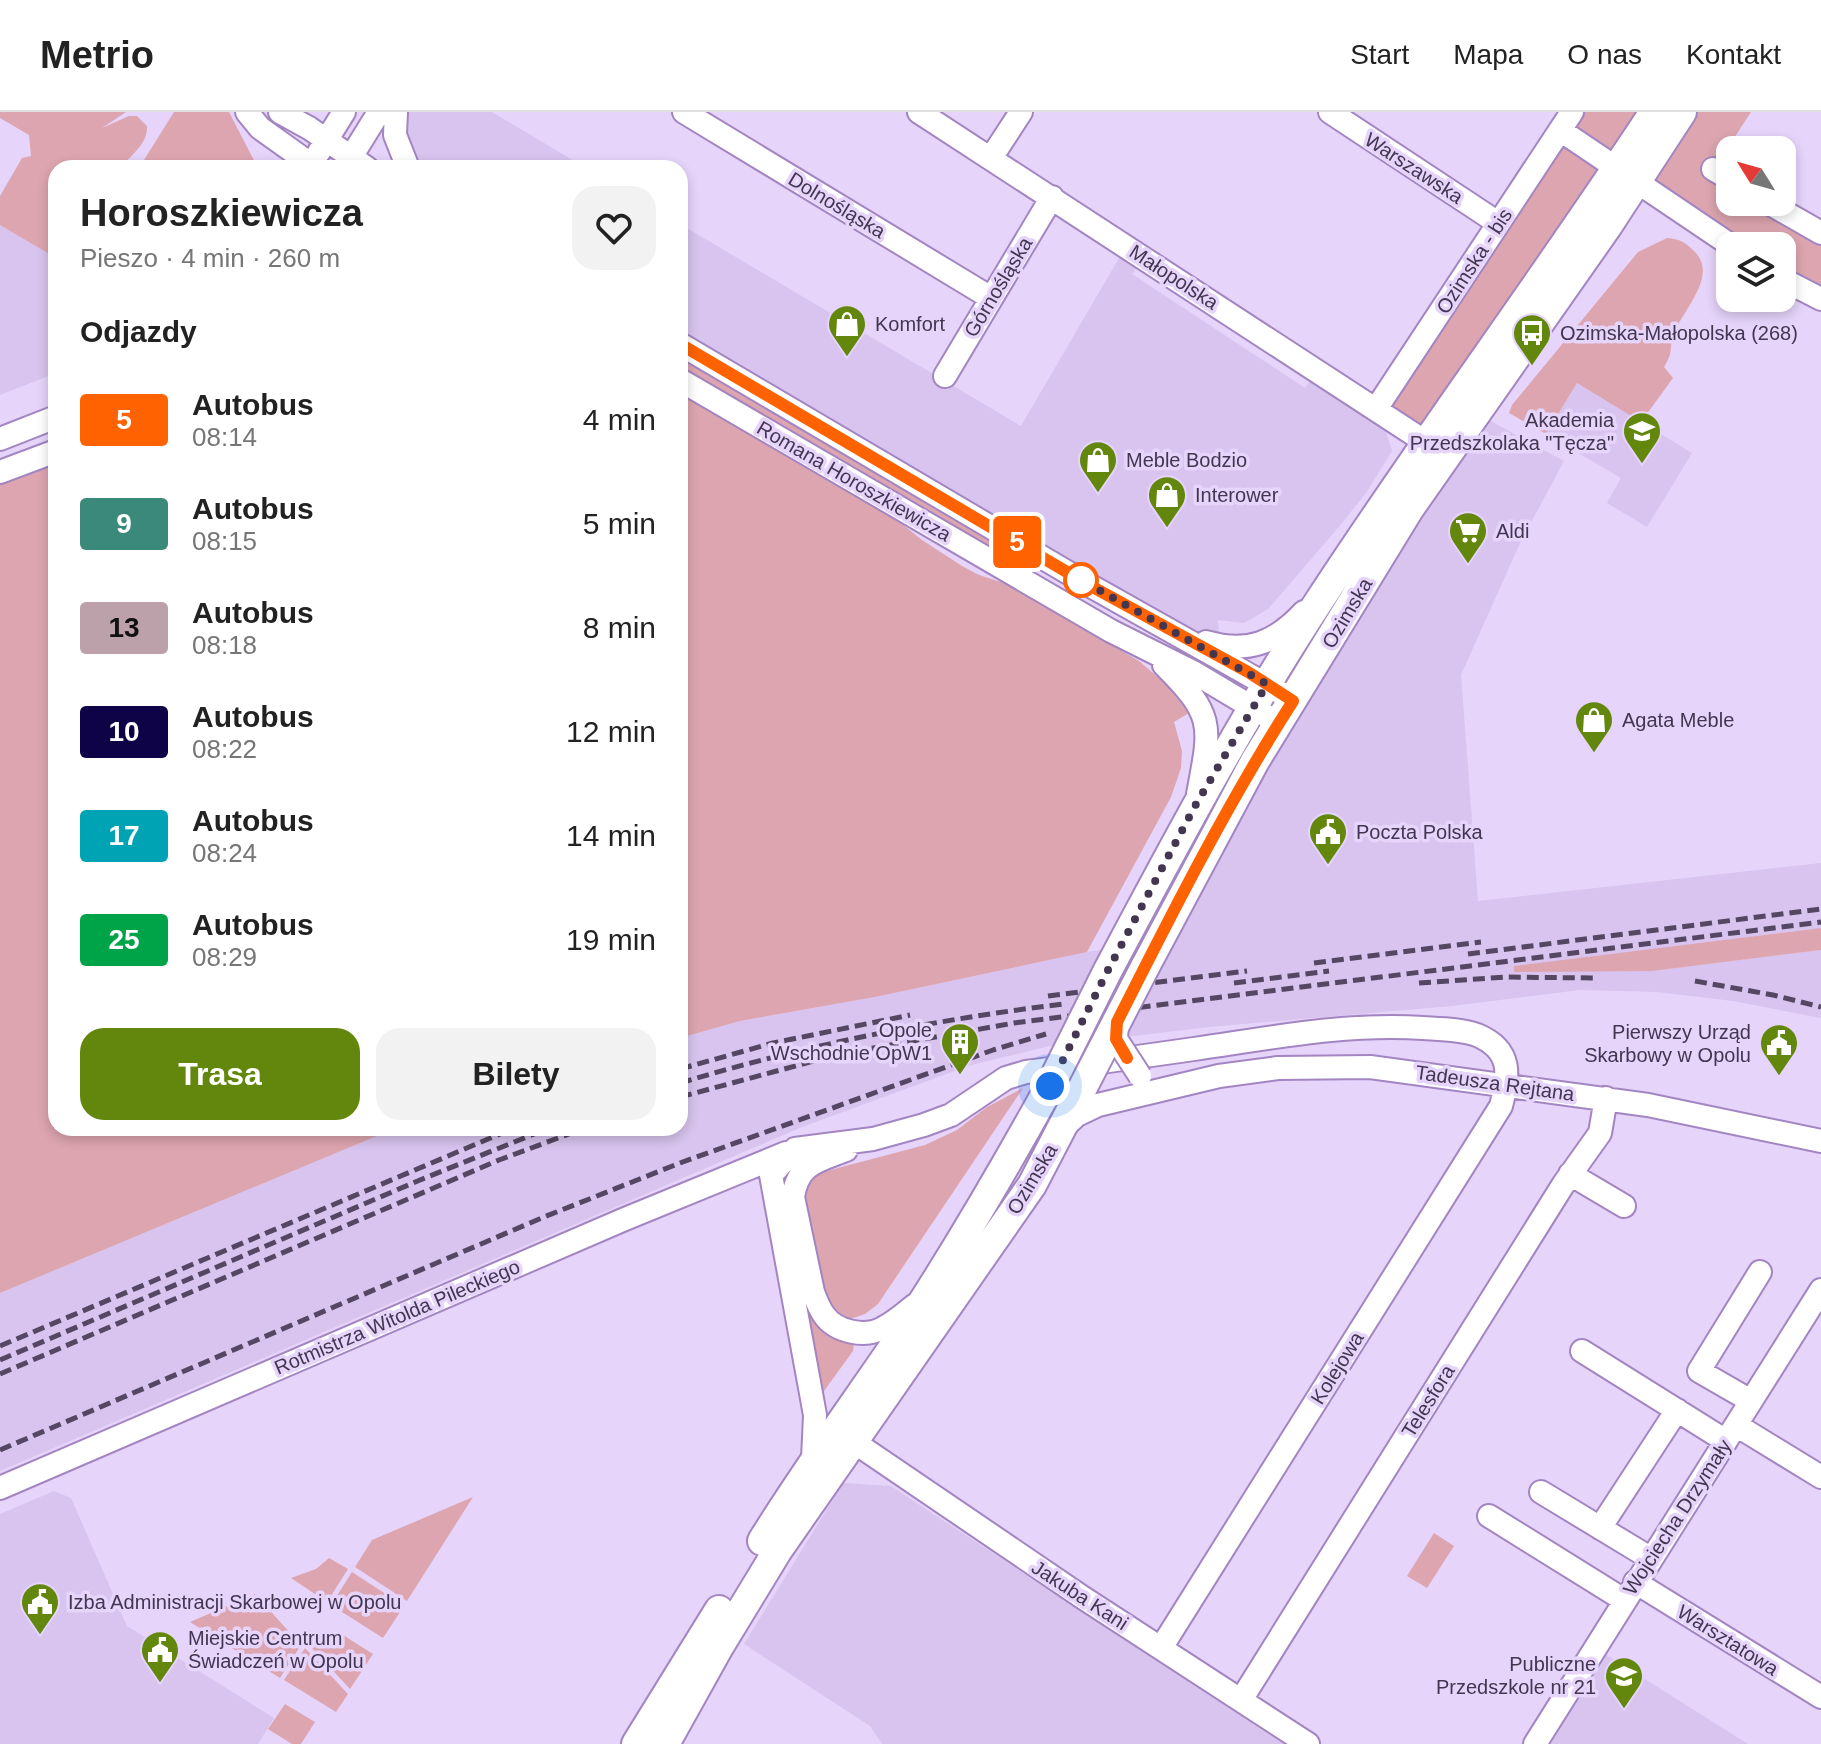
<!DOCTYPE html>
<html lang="pl">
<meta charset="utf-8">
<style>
:root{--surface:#fff;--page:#f2f2f2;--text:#222;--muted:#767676;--line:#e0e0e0;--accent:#62870c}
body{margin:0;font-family:Arial,sans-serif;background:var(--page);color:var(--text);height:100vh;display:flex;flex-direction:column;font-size:30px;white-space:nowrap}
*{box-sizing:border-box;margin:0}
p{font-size:26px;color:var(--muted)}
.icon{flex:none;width:44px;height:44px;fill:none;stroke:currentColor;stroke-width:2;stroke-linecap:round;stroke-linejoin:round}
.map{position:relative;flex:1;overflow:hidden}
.details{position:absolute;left:48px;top:48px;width:640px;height:976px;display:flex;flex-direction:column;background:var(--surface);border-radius:24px;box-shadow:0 4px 12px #0003}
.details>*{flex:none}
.badge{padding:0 16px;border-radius:6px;font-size:28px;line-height:52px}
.needle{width:52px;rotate:307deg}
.buttons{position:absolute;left:1716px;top:24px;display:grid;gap:16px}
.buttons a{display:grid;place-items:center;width:80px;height:80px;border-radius:16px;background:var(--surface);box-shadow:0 4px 12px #0003;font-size:40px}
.you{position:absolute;width:40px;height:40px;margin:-20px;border:6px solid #fff;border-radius:50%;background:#1a73e8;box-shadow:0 0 0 12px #1a73e833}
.map>.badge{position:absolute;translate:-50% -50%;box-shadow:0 0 0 4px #fff}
h2{padding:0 32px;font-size:30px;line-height:72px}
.round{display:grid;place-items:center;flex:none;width:84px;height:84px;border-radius:24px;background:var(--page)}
.head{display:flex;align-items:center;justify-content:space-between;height:136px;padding:0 32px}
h1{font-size:38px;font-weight:700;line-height:60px}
.action{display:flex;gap:16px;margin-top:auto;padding:16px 32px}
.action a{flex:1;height:92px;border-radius:24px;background:var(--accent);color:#fff;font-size:32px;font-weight:700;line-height:92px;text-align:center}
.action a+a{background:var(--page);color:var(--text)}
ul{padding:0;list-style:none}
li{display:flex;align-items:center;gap:24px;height:104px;padding:0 32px}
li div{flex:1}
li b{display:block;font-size:30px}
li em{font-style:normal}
li .badge{min-width:88px;font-weight:700;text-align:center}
header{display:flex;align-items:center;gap:48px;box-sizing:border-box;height:112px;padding:0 40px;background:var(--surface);border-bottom:2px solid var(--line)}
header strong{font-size:38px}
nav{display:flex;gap:44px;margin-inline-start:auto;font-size:28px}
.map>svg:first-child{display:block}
.built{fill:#d8c4ee}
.green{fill:#dda5af}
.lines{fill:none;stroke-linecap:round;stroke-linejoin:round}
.minor-casing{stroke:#a385c2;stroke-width:26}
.major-casing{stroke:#a385c2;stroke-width:32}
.minor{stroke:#fff;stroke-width:22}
.major{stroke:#fff;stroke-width:28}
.rail{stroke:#554763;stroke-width:5;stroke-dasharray:12 6;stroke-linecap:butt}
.minor-bridge-casing{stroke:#a385c2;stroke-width:26;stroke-linecap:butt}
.major-bridge-casing{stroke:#a385c2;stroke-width:32;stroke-linecap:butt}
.minor-bridge{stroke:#fff;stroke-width:22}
.major-bridge{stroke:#fff;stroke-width:28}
.line-casing{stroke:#fff;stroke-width:18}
.line{stroke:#ff6200;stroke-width:12}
.walk{stroke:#433650;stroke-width:8;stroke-dasharray:0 14.4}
.stop-dot{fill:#fff;stroke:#ff6200;stroke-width:4}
.labels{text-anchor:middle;stroke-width:7;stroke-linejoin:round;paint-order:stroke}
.street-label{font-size:20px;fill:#433650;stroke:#e6d4fb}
.poi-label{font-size:20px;fill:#433650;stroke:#e6d4fb;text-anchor:start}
</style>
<header>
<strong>Metrio</strong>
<nav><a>Start</a><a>Mapa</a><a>O nas</a><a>Kontakt</a></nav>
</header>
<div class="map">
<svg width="1821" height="1632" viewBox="0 0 1821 1632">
<rect width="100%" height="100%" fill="#e6d4fb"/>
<!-- built -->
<path class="built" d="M 396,0 L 492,0 L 586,56 L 408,56 Z
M 680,112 L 1021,314 L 1126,134 L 1143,145 L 1132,162 L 1305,276 L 1317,259 L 1385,316 L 1392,339 L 1366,381 L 1338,416 L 1268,497 L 1244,511 L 1218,508 L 1220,534 L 1167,517 L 680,233 Z
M 0,113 L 56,146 L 56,261 L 0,283 Z
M 1577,271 L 1692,341 L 1647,415 L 1607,391 L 1621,366 L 1546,322 Z
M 1476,301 L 1564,349 L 1520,431 L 1461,563 L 1478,789 L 1821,751 L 1821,816 L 1515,854 L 1514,859 L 1651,859 L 1821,838 L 1821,906 L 1733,889 L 1657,880 L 1580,878 L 1452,894 L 1209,915 L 1050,934 L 971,953 L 802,1015 L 0,1359 L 0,1181 L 396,1016 L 680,1016 L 680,926 L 740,909 L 875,885 L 1087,840 L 1158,829 Z
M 843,1371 L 891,1374 L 1076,1496 L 1082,1485 L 1308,1632 L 882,1632 L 870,1614 L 744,1532 Z
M 54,1379 L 71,1386 L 127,1514 L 274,1606 L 258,1632 L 0,1632 L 0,1402 Z
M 1594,1535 L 1748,1632 L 1535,1632 Z"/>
<!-- green -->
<path class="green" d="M 0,0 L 126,0 L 102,16 L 129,4 L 137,4 L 147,14 C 148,33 130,43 121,56 L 56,56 L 56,146 L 0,113 L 0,84 L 22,46 L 31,44 L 29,23 L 0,6 Z
M 174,0 L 229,0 L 258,56 L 145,56 L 144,48 Z
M 1572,0 L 1654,0 L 1427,331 L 1376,297 Z
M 1682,0 L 1751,0 L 1714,57 L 1730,67 L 1730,90 L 1767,90 L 1821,121 L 1821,187 L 1782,167 L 1782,134 L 1732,134 L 1636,70 Z
M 1667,126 C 1680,127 1685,130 1694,139 C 1719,162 1684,197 1674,221 C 1668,235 1675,238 1664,255 L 1673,266 L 1641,310 L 1577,271 L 1546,322 L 1509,301 L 1512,293 L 1638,140 Z
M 680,243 L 1018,444 L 1004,447 L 680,257 Z
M 680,279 L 892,404 L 922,428 L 962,454 L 979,463 L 1013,474 L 1139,549 L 1166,572 L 1189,601 L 1174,610 L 1182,639 L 1181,656 L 1171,685 L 1087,840 L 875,885 L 740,909 L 680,926 Z
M 56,339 L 56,1016 L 396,1016 L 0,1181 L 0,360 Z
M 1821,816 L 1821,838 L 1652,859 L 1514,860 L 1514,854 Z
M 1023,976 L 878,1192 L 865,1202 L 850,1207 C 845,1204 838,1200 834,1196 C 814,1174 809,1107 805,1078 L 819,1061 L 925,1033 L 957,1018 L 987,995 Z
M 802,1179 L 841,1228 L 854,1232 L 853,1239 L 824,1279 L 819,1277 Z
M 473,1385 L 407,1489 L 355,1455 L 372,1428 Z
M 1434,1421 L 1454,1434 L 1427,1476 L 1407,1464 Z
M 329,1446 L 348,1457 L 327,1490 L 291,1466 L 316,1457 Z
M 352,1460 L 404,1494 L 383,1526 L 331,1493 Z
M 255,1482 L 301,1533 L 280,1566 L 190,1510 Z
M 343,1523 L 373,1542 L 350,1577 L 309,1533 Z
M 305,1536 L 348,1582 L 336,1600 L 284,1568 Z
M 285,1592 L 315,1610 L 301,1632 L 292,1632 L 268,1617 Z"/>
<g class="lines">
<!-- minor casing -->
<g class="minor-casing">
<path id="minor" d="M 247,0 L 260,16 L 316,56
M 280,0 L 309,16 L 367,56
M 396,0 L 395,23 L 408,56
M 684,0 L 991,186
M 919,0 L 1427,331
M 1330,0 L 1498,111
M 1560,18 L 1732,134
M 319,40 L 344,0
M 991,46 L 1021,0
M 345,55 L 379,0
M 1713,57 L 1730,67
M 1767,90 L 1821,121
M 1782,167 L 1821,187
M 680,232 L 1089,473 L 1281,581
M 945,264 L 1052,85
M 680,268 L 1111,519 L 1193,560 L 1265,603
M 1376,297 L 1572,0
M 0,327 L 56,305
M 0,360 L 56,339
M 1206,530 C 1248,542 1275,531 1304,500
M 1164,553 C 1215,604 1211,613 1198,682
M 1064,1015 L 1077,1003 L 1098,993 L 1219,964 L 1278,956 L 1370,955 L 1648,993 L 1821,1029
M 846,1038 C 818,1049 798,1051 793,1085 L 813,1180 C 816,1188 819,1196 824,1203 C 836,1220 865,1226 883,1216 C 895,1210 905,1201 915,1193
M 1570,1062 L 1624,1094
M 1582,1239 L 1726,1329
M 1751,1289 L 1699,1259 L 1760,1160
M 1736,1313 L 1821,1365
M 854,1330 L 1082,1485 L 1308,1632
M 813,1347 L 815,1303 L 771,1063 L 795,1037 L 873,1027 L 924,1013 L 951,1003 L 1006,966 L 1026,960 C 1082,953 1138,945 1194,937 C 1271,926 1345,911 1423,916 C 1441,917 1461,917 1477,923 C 1513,938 1509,964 1501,994 L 1161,1536
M 0,1376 L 625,1107 L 786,1041
M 1541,1380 L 1650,1446
M 1489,1404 L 1624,1488
M 1600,1416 L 1677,1298
M 1635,1470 L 1821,1585
M 1241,1588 L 1563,1073 L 1600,1021 L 1606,986
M 1535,1632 L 1821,1178"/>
</g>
<!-- major casing -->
<g class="major-casing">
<path id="major" d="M 1145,855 L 1255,649 L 1410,396 L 1607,115 L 1682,0
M 1107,860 C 1175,732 1243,604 1323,483 C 1430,320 1547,163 1654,0
M 762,1429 C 804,1361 851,1297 896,1231 C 951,1148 1002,1061 1050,974
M 636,1632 L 719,1498
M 665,1632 L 719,1535 L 778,1438 L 1032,1073 L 1084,973"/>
</g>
<!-- minor -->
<use href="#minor" class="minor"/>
<!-- major -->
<use href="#major" class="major"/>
<!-- rail -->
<path class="rail" d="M 1468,842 L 1821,797
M 1314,851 L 1481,830
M 1695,869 L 1773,883 L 1821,895
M 1234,871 L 1329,859
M 1419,871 L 1506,865 L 1593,866
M 1048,884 L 1247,859
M 680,957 L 773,931 L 910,903
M 680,971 C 806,933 933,908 1063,892
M 680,985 L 840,942 L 1014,911 L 1821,810
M 0,1234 L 514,1016
M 0,1248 L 420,1068 L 549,1016
M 0,1262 L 499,1048 L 585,1016
M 0,1338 L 544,1105 L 680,1051 L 993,938 L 1046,922"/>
<!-- minor-bridge casing -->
<g class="minor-bridge-casing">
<path id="minor-bridge" d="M 1117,910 L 1116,927 L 1140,964"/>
</g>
<!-- major-bridge casing -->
<g class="major-bridge-casing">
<path id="major-bridge" d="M 1084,973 L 1145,855
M 1050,974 L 1107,860"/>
</g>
<!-- minor-bridge -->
<use href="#minor-bridge" class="minor-bridge"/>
<!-- major-bridge -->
<use href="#major-bridge" class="major-bridge"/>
</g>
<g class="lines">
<!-- line casing -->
<g class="line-casing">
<path id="line" d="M 680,232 L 1089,473 L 1248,560 L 1293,589 C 1227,692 1172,801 1117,910 L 1116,927 L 1127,946"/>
</g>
<!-- line -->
<use href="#line" class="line"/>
<!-- walk -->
<path class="walk" d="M 1050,974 L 1107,860 L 1195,694 L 1267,572 L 1076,465 L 1081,468"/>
</g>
<!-- icons -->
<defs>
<g id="shop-pin" transform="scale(2)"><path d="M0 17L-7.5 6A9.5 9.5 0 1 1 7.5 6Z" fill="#62870c" stroke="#e6d4fb"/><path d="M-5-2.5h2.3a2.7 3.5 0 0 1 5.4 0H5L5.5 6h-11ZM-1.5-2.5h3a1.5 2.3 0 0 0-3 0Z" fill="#fff"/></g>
<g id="bus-pin" transform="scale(2)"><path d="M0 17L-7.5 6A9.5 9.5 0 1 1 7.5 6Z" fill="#62870c" stroke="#e6d4fb"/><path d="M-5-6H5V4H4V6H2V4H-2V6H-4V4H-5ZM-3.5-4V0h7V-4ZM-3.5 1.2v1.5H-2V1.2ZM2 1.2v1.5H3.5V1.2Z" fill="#fff"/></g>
<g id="school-pin" transform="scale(2)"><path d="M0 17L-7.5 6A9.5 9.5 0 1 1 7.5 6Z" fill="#62870c" stroke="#e6d4fb"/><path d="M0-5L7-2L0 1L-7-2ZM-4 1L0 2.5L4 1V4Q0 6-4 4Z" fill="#fff"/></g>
<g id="supermarket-pin" transform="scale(2)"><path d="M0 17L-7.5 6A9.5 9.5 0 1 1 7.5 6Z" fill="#62870c" stroke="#e6d4fb"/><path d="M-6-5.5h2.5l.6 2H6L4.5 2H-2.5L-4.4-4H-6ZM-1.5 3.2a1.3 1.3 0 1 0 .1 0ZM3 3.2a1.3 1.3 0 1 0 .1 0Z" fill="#fff"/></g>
<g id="civic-pin" transform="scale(2)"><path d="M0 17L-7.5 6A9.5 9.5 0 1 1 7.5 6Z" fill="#62870c" stroke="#e6d4fb"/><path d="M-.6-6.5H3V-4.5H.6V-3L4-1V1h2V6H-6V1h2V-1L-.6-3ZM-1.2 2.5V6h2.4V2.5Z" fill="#fff"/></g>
<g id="building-pin" transform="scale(2)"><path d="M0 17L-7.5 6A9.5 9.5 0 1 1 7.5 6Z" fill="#62870c" stroke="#e6d4fb"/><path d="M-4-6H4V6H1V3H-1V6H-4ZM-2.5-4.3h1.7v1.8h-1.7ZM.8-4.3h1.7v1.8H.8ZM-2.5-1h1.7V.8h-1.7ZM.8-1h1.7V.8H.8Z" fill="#fff"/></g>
</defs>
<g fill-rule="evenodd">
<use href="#shop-pin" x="847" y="212"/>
<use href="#bus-pin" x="1532" y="221"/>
<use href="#school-pin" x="1642" y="319"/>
<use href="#shop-pin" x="1098" y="348"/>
<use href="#shop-pin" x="1167" y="383"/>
<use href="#supermarket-pin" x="1468" y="419"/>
<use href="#shop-pin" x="1594" y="608"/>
<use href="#civic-pin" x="1328" y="720"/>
<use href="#building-pin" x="960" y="930"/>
<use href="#civic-pin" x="1779" y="931"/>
<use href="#civic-pin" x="40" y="1490"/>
<use href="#civic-pin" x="160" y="1538"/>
<use href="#school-pin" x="1624" y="1564"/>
</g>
<!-- markers -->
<circle class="stop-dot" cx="1081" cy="468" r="16"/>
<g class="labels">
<!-- street labels -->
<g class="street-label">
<text transform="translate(1414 56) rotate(33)" y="7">Warszawska</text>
<text transform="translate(837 93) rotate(31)" y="7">Dolnośląska</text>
<text transform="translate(1474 149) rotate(-57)" y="7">Ozimska - bis</text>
<text transform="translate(1174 165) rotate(33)" y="7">Małopolska</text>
<text transform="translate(998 175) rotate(-59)" y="7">Górnośląska</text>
<text transform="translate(854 369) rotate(30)" y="7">Romana Horoszkiewicza</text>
<text transform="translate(1347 501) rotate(-59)" y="7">Ozimska</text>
<text transform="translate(1495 971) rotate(8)" y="7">Tadeusza Rejtana</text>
<text transform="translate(1032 1067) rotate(-59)" y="7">Ozimska</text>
<text transform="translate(397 1205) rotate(-23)" y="7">Rotmistrza Witolda Pileckiego</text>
<text transform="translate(1337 1256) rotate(-58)" y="7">Kolejowa</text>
<text transform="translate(1428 1289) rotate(-58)" y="7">Telesfora</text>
<text transform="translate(1677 1405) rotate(-57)" y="7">Wojciecha Drzymały</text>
<text transform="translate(1080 1483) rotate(33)" y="7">Jakuba Kani</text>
<text transform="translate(1728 1528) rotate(32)" y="7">Warsztatowa</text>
</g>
<!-- poi labels -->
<g class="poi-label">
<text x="875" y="219">Komfort</text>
<text x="1560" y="228">Ozimska-Małopolska (268)</text>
<text x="1614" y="315" text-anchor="end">Akademia<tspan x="1614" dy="23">Przedszkolaka "Tęcza"</tspan></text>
<text x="1126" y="355">Meble Bodzio</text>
<text x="1195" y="390">Interower</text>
<text x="1496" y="426">Aldi</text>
<text x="1622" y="615">Agata Meble</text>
<text x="1356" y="727">Poczta Polska</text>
<text x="932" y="925" text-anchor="end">Opole<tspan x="932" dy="23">Wschodnie OpW1</tspan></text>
<text x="1751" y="927" text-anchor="end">Pierwszy Urząd<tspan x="1751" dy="23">Skarbowy w Opolu</tspan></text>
<text x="68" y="1497">Izba Administracji Skarbowej w Opolu</text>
<text x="188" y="1533">Miejskie Centrum<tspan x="188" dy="23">Świadczeń w Opolu</tspan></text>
<text x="1596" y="1559" text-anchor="end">Publiczne<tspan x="1596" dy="23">Przedszkole nr 21</tspan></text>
</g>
</g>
</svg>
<div class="buttons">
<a><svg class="needle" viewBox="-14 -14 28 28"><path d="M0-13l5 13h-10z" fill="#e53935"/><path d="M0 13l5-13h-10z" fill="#767676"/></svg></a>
<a><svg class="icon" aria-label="layers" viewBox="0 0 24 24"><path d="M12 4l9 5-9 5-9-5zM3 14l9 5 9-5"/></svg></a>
</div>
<div class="you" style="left:1050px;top:974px"></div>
<b class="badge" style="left:1017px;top:430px;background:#ff6200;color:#fff">5</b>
<section class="details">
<div class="head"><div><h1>Horoszkiewicza</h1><p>Pieszo · 4 min · 260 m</p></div><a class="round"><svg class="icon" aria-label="heart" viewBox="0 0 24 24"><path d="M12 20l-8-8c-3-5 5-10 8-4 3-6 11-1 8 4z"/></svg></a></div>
<h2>Odjazdy</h2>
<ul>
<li><span class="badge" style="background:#ff6200;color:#fff">5</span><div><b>Autobus</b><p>08:14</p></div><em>4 min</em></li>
<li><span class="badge" style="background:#3b897b;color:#fff">9</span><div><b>Autobus</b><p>08:15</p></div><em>5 min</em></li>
<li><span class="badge" style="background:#bca1aa;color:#111">13</span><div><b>Autobus</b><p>08:18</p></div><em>8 min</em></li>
<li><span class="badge" style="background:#0e0347;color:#fff">10</span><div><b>Autobus</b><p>08:22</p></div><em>12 min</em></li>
<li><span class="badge" style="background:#00a3b4;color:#fff">17</span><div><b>Autobus</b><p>08:24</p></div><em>14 min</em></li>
<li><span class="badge" style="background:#00a448;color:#fff">25</span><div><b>Autobus</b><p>08:29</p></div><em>19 min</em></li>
</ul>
<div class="action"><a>Trasa</a><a>Bilety</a></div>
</section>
</div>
